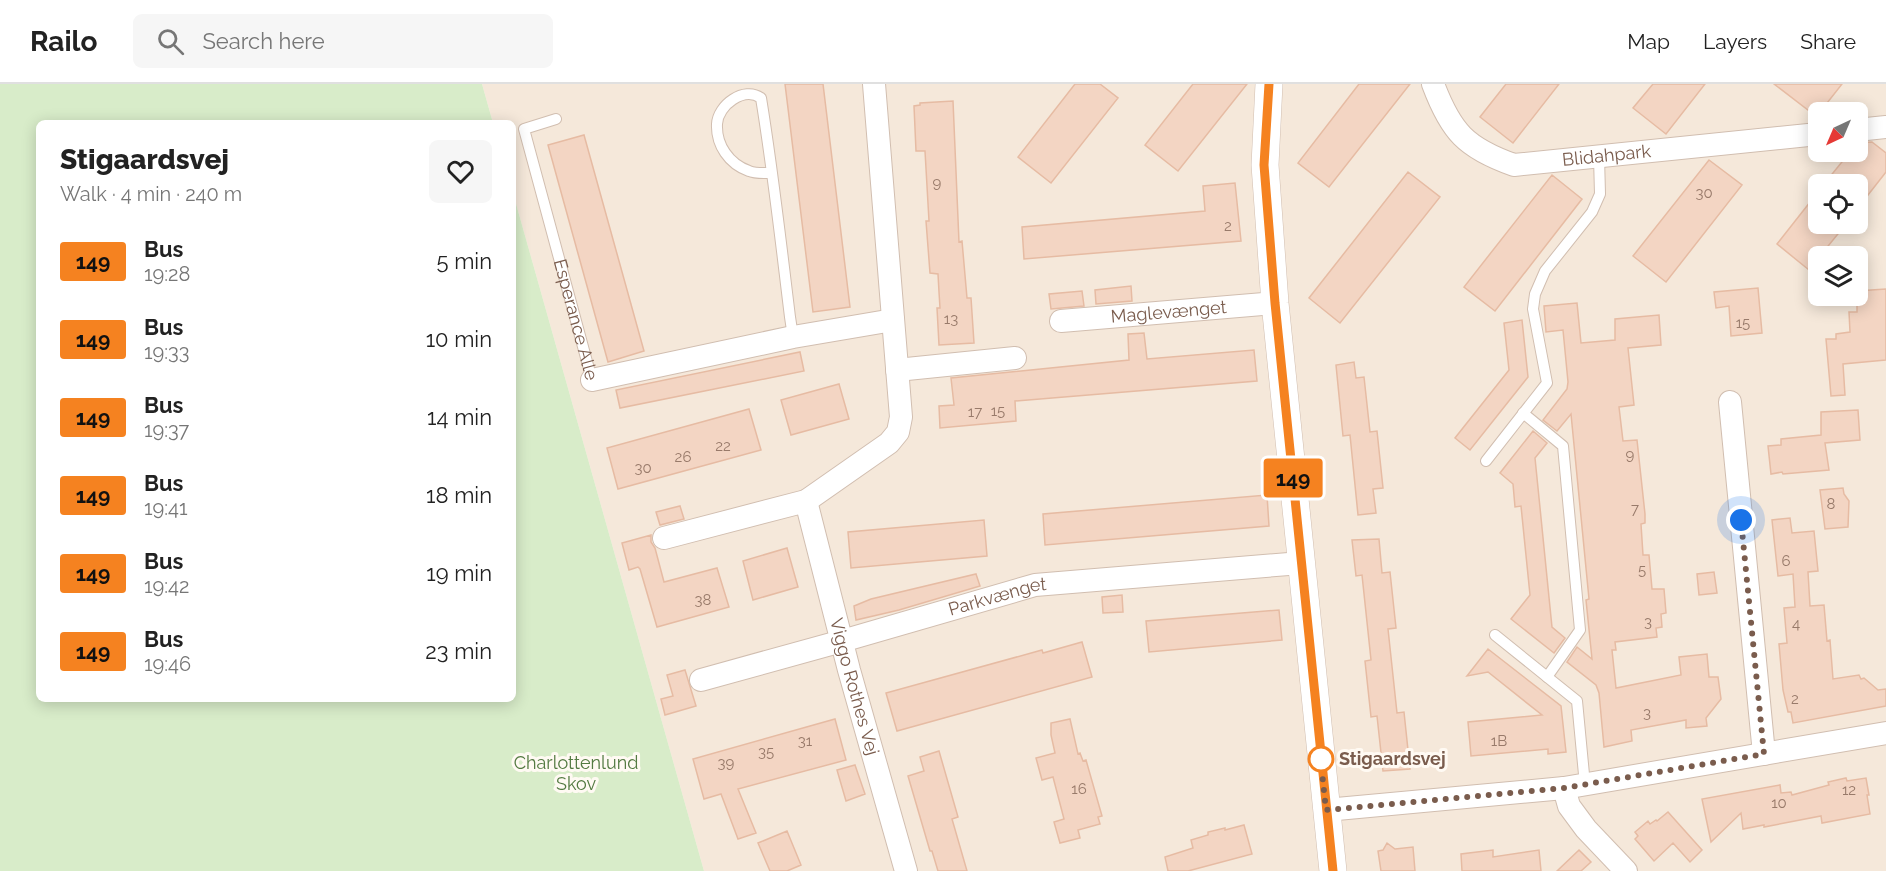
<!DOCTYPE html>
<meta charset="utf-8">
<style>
:root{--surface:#fff;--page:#f6f6f6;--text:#222;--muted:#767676;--line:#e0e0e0}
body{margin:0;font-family:Raleway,sans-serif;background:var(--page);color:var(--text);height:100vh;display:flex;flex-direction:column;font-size:22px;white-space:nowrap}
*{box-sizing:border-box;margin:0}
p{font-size:20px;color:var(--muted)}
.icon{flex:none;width:33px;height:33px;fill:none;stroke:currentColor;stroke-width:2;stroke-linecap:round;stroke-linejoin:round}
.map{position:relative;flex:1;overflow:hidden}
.details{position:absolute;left:36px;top:36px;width:480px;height:582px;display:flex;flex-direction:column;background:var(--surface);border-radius:9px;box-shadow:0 3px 15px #0003}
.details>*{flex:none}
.badge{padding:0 12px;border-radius:4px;font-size:21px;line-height:39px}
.needle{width:39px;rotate:224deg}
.tools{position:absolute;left:1808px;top:18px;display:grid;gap:12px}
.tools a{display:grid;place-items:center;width:60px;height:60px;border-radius:9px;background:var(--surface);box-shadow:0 3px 15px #0003;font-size:30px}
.you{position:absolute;width:30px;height:30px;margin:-15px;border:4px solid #fff;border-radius:50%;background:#1a73e8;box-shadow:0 0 0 9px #1a73e833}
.map>.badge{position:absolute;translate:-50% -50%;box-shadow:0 0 0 3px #fff}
.round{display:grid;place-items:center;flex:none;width:63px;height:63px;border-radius:9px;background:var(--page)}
.summary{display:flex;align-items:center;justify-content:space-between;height:102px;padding:0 24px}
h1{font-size:28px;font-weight:800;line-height:45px}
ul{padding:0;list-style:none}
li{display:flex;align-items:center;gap:18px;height:78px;padding:0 24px}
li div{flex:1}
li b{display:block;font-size:22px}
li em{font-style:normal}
li .badge{min-width:66px;font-weight:700;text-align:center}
header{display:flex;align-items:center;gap:36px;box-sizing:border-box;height:84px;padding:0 30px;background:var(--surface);border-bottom:2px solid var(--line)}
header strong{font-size:28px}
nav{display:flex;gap:33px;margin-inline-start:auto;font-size:21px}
.search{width:420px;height:54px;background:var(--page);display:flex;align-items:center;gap:15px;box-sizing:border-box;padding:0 21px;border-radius:9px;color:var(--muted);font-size:22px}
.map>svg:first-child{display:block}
.residential{fill:#f5e8da;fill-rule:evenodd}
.green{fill:#d8ecc9}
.building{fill:#f3d5c3;stroke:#e6bba3;stroke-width:1.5}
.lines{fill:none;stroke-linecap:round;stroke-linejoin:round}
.service-casing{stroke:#d1beb0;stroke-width:12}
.minor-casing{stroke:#d1beb0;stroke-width:24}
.tertiary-casing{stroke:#d1beb0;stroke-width:28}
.service{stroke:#fff;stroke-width:10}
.minor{stroke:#fff;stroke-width:22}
.tertiary{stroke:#fff;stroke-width:27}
.line-casing{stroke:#fff;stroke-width:14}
.line{stroke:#f58220;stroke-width:9}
.walk{stroke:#7a5c4d;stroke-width:6;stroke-dasharray:0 10.8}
.stop-dot{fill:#fff;stroke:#f58220;stroke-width:3}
.labels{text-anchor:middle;stroke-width:6;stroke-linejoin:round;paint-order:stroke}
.number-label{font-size:15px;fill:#987a6a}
.street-label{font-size:18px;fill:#7a5c4d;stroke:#fffaf3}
.stop-label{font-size:18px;font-weight:bold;fill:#7a5c4d;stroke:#fffaf3;text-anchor:start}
.park-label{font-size:18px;fill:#537a41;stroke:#fffaf3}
</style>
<header>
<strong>Railo</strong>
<div class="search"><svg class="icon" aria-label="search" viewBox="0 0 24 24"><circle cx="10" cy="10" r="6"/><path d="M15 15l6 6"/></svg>Search here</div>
<nav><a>Map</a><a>Layers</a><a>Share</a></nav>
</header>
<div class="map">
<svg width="1886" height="787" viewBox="0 0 1886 787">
<rect width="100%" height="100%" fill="#fdf6ec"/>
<!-- residential -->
<path class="residential" d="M 482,0 L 1886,0 L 1886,787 L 704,787 L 513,109 L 513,39 L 493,39 ZM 1818,28 L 1857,28 L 1857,68 L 1818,68 ZM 1818,100 L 1857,100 L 1857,140 L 1818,140 ZM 1818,172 L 1857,172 L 1857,212 L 1818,212 Z"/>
<!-- green -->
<path class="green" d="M 0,0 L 482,0 L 493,39 L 39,39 L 39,615 L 513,615 L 513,109 L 704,787 L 0,787 Z"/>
<!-- building -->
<path class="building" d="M 785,0 L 823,0 L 850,223 L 813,228 Z
M 1075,0 L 1100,0 L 1118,14 L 1051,99 L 1018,73 Z
M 1193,0 L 1247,0 L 1178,87 L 1145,61 Z
M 1359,0 L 1410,0 L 1329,103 L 1298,79 Z
M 1506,0 L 1559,0 L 1513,59 L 1480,33 Z
M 1653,0 L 1705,0 L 1666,50 L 1633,24 Z
M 1774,0 L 1842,0 L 1820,28 L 1818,28 L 1817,33 Z
M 953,17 L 959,158 L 962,157 L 967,214 L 971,214 L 974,259 L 939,261 L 937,224 L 940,224 L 939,208 L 938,190 L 930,189 L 926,137 L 929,137 L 925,67 L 916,67 L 914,22 L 920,21 L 920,19 Z
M 584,51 L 644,267 L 608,278 L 548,61 Z
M 1872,58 L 1886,69 L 1886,88 L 1857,125 L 1857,100 L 1824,100 L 1850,68 L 1857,68 L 1857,59 Z
M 1709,76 L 1742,101 L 1666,198 L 1633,172 Z
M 1408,88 L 1440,113 L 1340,239 L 1309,214 Z
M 1552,91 L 1582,115 L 1495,227 L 1464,203 Z
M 1235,99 L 1241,157 L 1024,175 L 1022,143 L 1205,127 L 1203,102 Z
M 1818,108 L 1818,140 L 1846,140 L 1820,172 L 1818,172 L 1809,186 L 1777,160 Z
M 1131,202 L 1132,217 L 1096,220 L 1095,206 Z
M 1758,204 L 1762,249 L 1731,252 L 1729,222 L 1716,224 L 1714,208 Z
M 1886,205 L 1886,276 L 1843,280 L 1845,311 L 1831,312 L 1826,255 L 1836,255 L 1836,250 L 1850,248 L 1849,228 L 1857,228 L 1857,207 Z
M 1082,207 L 1084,222 L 1051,225 L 1049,210 Z
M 1577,219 L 1581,259 L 1615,256 L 1615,235 L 1659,231 L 1661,261 L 1628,264 L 1634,321 L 1619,323 L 1623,357 L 1637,356 L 1645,430 L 1645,439 L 1641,440 L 1643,471 L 1649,471 L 1652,505 L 1664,505 L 1666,529 L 1661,530 L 1662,543 L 1656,544 L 1657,553 L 1615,558 L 1616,566 L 1612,566 L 1616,604 L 1681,591 L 1679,573 L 1707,570 L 1709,593 L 1718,593 L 1721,615 L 1706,634 L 1707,642 L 1686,644 L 1686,636 L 1631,646 L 1632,657 L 1604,663 L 1599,609 L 1596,601 L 1567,578 L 1577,563 L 1592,575 L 1586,516 L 1589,515 L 1571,330 L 1557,347 L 1543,336 L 1567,305 L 1568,298 L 1563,246 L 1546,248 L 1544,222 Z
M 1522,236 L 1528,293 L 1470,366 L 1455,354 L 1509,286 L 1504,239 Z
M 1144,249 L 1147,275 L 1254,266 L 1257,297 L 1015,317 L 1016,337 L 940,344 L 939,322 L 954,321 L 951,294 L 1129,276 L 1128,250 Z
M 800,268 L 804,287 L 620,324 L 616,306 Z
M 1354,278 L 1356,294 L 1364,293 L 1370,348 L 1377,347 L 1383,404 L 1373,405 L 1376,429 L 1358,431 L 1350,351 L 1343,352 L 1336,281 Z
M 839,300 L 849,335 L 791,351 L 781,316 Z
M 749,325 L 761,366 L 618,405 L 607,364 Z
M 1858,326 L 1860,356 L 1825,359 L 1829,386 L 1783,390 L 1782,388 L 1771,390 L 1768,362 L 1781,361 L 1781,355 L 1821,351 L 1821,328 Z
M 1533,347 L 1547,359 L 1535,374 L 1552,543 L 1565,554 L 1554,569 L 1511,535 L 1530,511 L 1521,422 L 1515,423 L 1513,400 L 1500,389 Z
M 1843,404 L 1844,410 L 1849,417 L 1848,443 L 1825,445 L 1820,406 Z
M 1267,411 L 1269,442 L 1045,461 L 1043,430 Z
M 680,422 L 684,435 L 660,441 L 656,428 Z
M 1790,434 L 1792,449 L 1814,447 L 1818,487 L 1808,488 L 1810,522 L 1824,521 L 1827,557 L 1830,556 L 1833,595 L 1859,591 L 1861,595 L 1864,594 L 1878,606 L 1886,605 L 1886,622 L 1793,639 L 1791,628 L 1788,628 L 1783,606 L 1779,560 L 1787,559 L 1784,524 L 1795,523 L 1793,490 L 1778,492 L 1772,436 Z
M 984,436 L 987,472 L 851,484 L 848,448 Z
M 651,451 L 651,458 L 655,464 L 664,498 L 717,484 L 729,523 L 657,543 L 640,485 L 638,483 L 629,486 L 622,459 Z
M 1379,455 L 1382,489 L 1390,488 L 1396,544 L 1388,545 L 1397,629 L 1404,628 L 1410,685 L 1383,687 L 1377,632 L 1371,633 L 1365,577 L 1371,576 L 1362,491 L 1356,492 L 1352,456 Z
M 787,464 L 798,503 L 753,516 L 743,477 Z
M 1714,488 L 1717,509 L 1699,511 L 1697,490 Z
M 976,490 L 980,502 L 899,526 L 856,536 L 854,522 L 871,515 Z
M 1122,511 L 1123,528 L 1103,529 L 1102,513 Z
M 1279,526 L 1282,556 L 1149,568 L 1146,537 Z
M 1082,558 L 1092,593 L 897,647 L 886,609 L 1042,566 L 1043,569 Z
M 1488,565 L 1561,622 L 1566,668 L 1548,670 L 1548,665 L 1471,672 L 1468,638 L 1542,631 L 1488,588 L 1467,592 Z
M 685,586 L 696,622 L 665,631 L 661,615 L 673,612 L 667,591 Z
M 835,635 L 846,676 L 738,705 L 756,749 L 738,755 L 721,710 L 704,715 L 693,675 Z
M 1070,635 L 1078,670 L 1080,669 L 1083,677 L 1086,676 L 1102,732 L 1098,733 L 1100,740 L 1078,746 L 1080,754 L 1060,759 L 1054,738 L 1064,735 L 1053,693 L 1042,696 L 1036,674 L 1055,669 L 1051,651 L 1051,639 Z
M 939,667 L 958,733 L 952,735 L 967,787 L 938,787 L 932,767 L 930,767 L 908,692 L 924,687 L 920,673 Z
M 855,681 L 865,710 L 846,717 L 837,686 Z
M 1846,694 L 1847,697 L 1866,694 L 1869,711 L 1867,711 L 1870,730 L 1822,739 L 1821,732 L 1764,743 L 1764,741 L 1743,745 L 1741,729 L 1711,758 L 1702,715 L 1780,701 L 1781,709 L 1791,708 L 1792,711 L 1829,701 L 1828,698 Z
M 1668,728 L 1702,766 L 1690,778 L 1673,759 L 1654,777 L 1635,755 L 1638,752 L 1635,748 L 1648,737 L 1650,740 L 1656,736 L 1657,737 Z
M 1244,741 L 1252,770 L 1188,787 L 1168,787 L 1165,773 L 1193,764 L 1191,756 L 1208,751 L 1208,748 L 1225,744 L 1225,746 Z
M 787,747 L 801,781 L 787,787 L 770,787 L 758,759 Z
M 1387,759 L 1395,765 L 1413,763 L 1415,787 L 1381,787 L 1378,767 L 1383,766 Z
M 1493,766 L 1493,773 L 1539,766 L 1541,787 L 1462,787 L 1461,770 Z
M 1579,766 L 1591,778 L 1581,787 L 1557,787 Z"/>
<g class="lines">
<!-- service casing -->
<g class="service-casing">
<g id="service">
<path id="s1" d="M 556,35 L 524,45 L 592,296"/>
<path d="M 772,89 C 765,89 756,90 749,87 C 729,80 716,61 717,40 C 718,21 744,2 761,14 C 773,87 781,160 790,233 L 793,253"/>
<path d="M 1523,329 L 1563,362 L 1580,546 L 1547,593"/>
<path d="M 1486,377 L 1547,299 L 1533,225 L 1535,210 L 1545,187 L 1592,128 L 1600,110 L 1599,73"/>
<path d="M 1495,551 L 1577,617 L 1585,701"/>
</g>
</g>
<!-- minor casing -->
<g class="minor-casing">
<g id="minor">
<path id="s2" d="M 1433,0 C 1451,48 1466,64 1514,81 L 1818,50"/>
<path d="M 1857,46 L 1886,43"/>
<path id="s3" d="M 1061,237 L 1275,219"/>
<path d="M 897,286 L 1015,274"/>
<path d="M 592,296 L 793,253 L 893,236"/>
<path d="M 1730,318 L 1764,670"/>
<path id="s4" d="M 806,417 L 849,586 L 906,787"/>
<path d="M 664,454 L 806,417 L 889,359 L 898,348 L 901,333 L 874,0"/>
<path id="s5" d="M 701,596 L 842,557 L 1035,501 L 1301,479"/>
<path d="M 1564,704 L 1569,722 L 1586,745 L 1626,787"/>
<path d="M 1326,726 L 1564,704 L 1886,649"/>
</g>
</g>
<!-- tertiary casing -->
<g class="tertiary-casing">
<path id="tertiary" d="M 1269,0 L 1265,81 L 1275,219 L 1333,787"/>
</g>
<!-- service -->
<use href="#service" class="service"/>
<!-- minor -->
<use href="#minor" class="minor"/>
<!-- tertiary -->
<use href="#tertiary" class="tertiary"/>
</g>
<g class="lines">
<!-- line casing -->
<g class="line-casing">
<path id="line" d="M 1269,0 L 1264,81 L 1275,219 L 1333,787"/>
</g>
<!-- line -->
<use href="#line" class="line"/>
<!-- walk -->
<path class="walk" d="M 1321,675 L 1320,669 L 1326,726 L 1564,704 L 1764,670 L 1741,436"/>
</g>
<!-- markers -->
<circle class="stop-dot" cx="1321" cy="675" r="12"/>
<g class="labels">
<!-- number labels -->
<g class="number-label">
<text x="937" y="104">9</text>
<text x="1704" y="114">30</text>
<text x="1228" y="147">2</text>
<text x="951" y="240">13</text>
<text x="1743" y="244">15</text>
<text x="998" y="332">15</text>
<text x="975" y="333">17</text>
<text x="723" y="367">22</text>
<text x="1630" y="376">9</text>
<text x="683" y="378">26</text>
<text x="643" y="389">30</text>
<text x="1831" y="425">8</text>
<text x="1635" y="430">7</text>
<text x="1786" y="482">6</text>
<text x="1642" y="491">5</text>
<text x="703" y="521">38</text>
<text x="1648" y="543">3</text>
<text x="1796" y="545">4</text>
<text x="1795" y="620">2</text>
<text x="1647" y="634">3</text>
<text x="805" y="662">31</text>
<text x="1499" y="662">1B</text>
<text x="766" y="673">35</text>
<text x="726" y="684">39</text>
<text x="1079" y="710">16</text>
<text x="1849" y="711">12</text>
<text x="1779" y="724">10</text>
</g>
<!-- street labels -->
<g class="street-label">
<text dy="6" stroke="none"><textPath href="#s2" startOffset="213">Blidahpark</textPath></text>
<text dy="6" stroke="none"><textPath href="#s3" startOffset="108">Maglevænget</textPath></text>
<text dy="6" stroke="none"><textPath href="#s1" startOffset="231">Esperance Alle</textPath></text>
<text dy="6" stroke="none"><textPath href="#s5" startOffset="308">Parkvænget</textPath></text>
<text dy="6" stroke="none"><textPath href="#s4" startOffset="192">Viggo Rothes Vej</textPath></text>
</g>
<!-- stop labels -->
<g class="stop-label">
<text x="1339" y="681">Stigaardsvej</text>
</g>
<!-- park labels -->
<g class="park-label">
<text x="576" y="685">Charlottenlund<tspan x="576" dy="21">Skov</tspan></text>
</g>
</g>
</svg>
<div class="tools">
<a><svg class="needle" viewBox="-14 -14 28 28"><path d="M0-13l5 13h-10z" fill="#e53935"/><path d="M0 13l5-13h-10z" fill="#767676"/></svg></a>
<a><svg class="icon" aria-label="locate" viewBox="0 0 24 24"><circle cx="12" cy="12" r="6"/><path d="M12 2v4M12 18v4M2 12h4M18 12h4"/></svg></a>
<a><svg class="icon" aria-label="layers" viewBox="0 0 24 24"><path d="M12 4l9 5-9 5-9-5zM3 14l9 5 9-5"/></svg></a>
</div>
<div class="you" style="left:1741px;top:436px"></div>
<b class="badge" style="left:1293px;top:394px;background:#f58220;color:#111">149</b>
<section class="details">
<div class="summary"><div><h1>Stigaardsvej</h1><p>Walk · 4 min · 240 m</p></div><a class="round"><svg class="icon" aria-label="heart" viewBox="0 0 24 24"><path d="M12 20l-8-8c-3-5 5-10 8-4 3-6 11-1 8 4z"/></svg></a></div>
<ul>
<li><span class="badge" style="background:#f58220;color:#111">149</span><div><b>Bus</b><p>19:28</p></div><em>5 min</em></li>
<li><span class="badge" style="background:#f58220;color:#111">149</span><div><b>Bus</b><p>19:33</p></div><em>10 min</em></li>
<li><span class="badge" style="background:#f58220;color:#111">149</span><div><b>Bus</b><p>19:37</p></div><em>14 min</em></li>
<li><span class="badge" style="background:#f58220;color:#111">149</span><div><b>Bus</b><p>19:41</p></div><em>18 min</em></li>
<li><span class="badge" style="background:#f58220;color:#111">149</span><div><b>Bus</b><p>19:42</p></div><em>19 min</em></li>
<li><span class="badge" style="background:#f58220;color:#111">149</span><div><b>Bus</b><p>19:46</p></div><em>23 min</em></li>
</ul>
</section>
</div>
